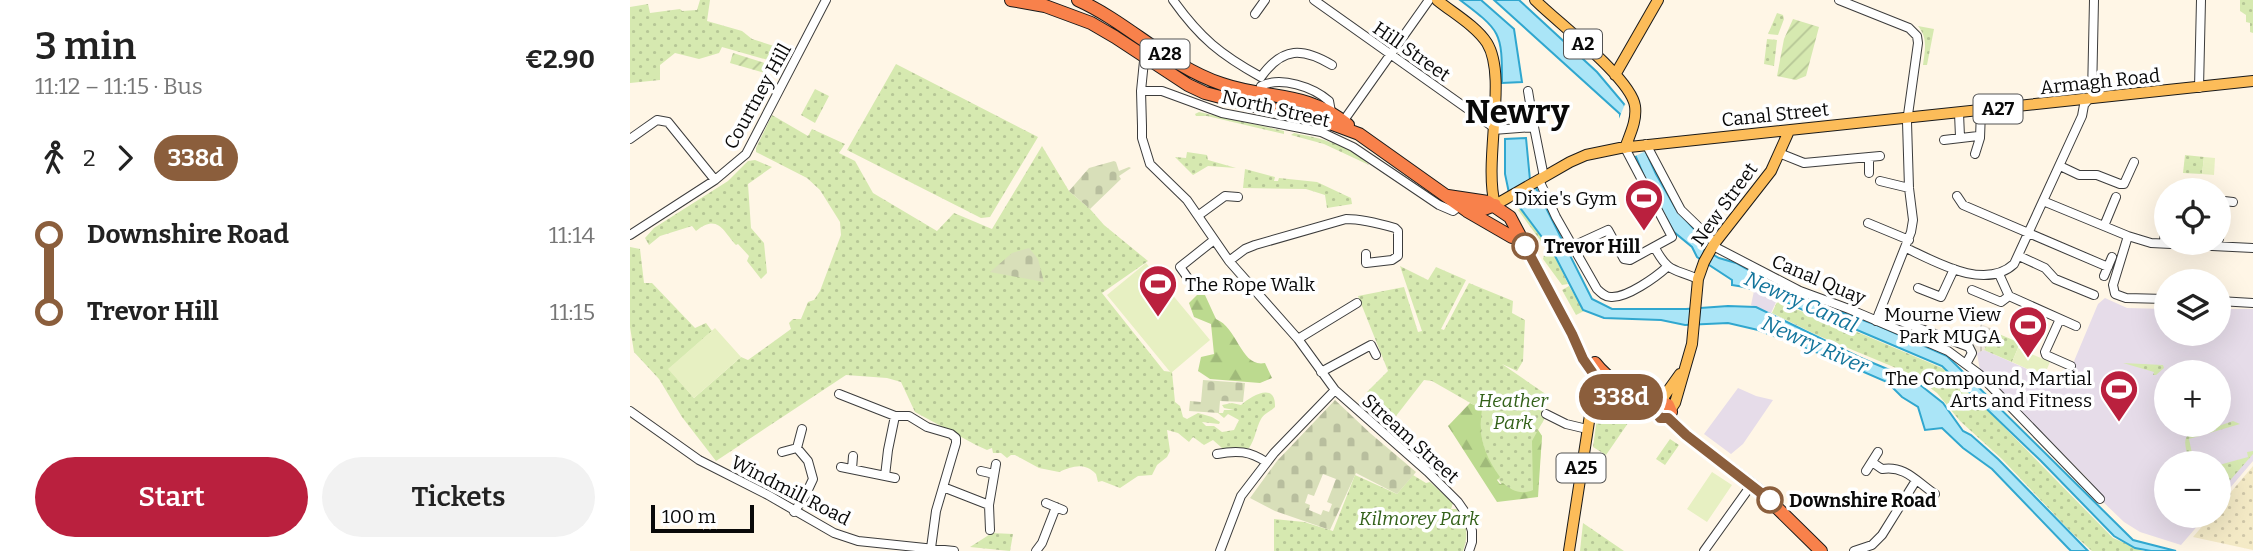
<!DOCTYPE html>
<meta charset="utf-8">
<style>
:root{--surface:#fff;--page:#f2f2f2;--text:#222;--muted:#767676;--accent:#ba203e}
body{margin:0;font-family:Bitter,serif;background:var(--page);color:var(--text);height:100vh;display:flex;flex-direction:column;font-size:26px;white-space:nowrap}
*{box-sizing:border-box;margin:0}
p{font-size:23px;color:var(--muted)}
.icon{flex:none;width:38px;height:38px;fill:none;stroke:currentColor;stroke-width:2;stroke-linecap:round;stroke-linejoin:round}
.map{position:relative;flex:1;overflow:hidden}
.side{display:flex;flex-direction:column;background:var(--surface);width:630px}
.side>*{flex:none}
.badge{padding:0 14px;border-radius:23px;font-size:24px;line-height:46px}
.fabs{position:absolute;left:1524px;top:178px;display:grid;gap:14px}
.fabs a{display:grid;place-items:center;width:77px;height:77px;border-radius:50%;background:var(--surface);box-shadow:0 7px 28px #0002;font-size:35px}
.scale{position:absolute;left:21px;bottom:18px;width:103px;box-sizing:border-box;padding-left:7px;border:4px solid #090909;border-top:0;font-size:19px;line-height:24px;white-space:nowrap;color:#090909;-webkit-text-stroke:5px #fff;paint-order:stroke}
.map>.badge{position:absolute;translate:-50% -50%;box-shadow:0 0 0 4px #fff}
.legs{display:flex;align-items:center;gap:10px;height:77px;padding:0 35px;font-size:23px}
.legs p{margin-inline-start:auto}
.summary{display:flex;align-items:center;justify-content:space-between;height:119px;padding:0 35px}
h1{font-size:38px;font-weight:600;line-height:52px}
.button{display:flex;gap:14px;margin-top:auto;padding:14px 35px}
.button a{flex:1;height:80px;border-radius:42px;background:var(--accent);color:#fff;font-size:28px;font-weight:600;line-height:80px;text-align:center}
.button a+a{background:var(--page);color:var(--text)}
ul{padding:0 35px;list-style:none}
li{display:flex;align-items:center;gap:24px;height:77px;font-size:26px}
li i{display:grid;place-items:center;width:10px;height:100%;margin:0 9px;background:currentColor}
li i::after{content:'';width:18px;height:18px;margin:-9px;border:5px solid;border-radius:50%;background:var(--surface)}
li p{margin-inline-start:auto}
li:first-child i{background:linear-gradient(#0000 50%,currentColor 0)}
li:last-child i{background:linear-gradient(currentColor 50%,#0000 0)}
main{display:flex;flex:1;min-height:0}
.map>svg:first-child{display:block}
.industrial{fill:#e6dce9;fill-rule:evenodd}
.farmland{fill:url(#farmland-dots)}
.grass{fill:url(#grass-dots)}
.forest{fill:url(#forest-firs)}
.cemetery{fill:url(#cemetery-stones);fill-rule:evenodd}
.garden{fill:url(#garden-furrows)}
.pitch{fill:#e7f0c2}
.plaza{fill:url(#plaza-grid)}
.water{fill:#aae5f7;stroke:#30a7cf;stroke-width:2}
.pier{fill:#fff6e6}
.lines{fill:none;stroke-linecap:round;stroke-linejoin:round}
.minor-casing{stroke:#3c3c3c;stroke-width:10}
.major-casing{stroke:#1a1a1a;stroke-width:12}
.highway-casing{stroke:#1a1a1a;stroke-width:14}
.minor{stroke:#fff;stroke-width:8}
.major{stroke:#fcbc59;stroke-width:10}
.highway{stroke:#f8814b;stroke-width:12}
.line-1-casing{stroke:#fff;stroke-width:16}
.line-1{stroke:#8b5e3c;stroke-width:10}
.stop-1-dot{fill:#fff;stroke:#8b5e3c;stroke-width:3.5}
.labels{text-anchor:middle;stroke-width:7;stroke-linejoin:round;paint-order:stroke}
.shield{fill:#fff;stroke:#535353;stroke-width:2}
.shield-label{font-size:18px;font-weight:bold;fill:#090909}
.street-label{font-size:19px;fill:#090909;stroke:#fff}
.poi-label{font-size:19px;fill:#090909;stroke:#fff;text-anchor:end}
.stop-label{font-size:19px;font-weight:bold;fill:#090909;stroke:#fff;text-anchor:start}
.park-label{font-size:19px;font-style:italic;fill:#33611a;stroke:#fff}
.water-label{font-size:21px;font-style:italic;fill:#12749b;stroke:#fff}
.town-label{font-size:33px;font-weight:bold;fill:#090909;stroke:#fff}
</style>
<main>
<section class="side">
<div class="summary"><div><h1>3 min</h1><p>11:12 – 11:15 · Bus</p></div><b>€2.90</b></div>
<div class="legs"><svg class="icon" aria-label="walk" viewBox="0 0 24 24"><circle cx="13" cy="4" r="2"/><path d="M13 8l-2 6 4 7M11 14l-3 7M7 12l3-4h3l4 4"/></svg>2<svg class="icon" aria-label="forward" viewBox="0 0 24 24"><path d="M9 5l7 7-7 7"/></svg><b class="badge" style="background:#8b5e3c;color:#fff">338d</b></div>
<ul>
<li><i style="color:#8b5e3c"></i><b>Downshire Road</b><p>11:14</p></li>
<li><i style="color:#8b5e3c"></i><b>Trevor Hill</b><p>11:15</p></li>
</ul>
<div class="button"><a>Start</a><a>Tickets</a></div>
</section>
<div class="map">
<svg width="1623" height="551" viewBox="0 0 1623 551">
<defs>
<pattern id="farmland-dots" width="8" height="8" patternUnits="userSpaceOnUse" patternTransform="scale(1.75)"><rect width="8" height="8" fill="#f4eac6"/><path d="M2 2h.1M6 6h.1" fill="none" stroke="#d0c7a9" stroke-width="1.8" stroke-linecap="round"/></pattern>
<pattern id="grass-dots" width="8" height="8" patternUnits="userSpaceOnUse" patternTransform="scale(1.75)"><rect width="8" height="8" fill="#d6e9b0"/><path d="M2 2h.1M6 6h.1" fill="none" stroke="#b6c696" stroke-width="1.8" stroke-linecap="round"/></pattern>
<pattern id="forest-firs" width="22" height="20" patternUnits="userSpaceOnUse" patternTransform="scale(1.75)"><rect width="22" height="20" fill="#bcda8f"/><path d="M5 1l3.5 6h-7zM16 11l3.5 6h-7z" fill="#a0ba7a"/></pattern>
<pattern id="cemetery-stones" width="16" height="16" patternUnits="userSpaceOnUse" patternTransform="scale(1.75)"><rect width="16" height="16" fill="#d8dfb9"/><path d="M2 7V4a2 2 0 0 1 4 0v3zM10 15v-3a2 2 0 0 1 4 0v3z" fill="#b8be9e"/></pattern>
<pattern id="garden-furrows" width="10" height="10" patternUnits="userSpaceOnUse" patternTransform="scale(1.75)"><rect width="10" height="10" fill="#d6e9b0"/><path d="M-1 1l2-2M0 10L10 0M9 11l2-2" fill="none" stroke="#b6c696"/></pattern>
<pattern id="plaza-grid" width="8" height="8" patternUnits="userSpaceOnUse" patternTransform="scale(1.75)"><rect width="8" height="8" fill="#ece4d7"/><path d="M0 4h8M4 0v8" fill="none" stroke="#c9c2b7"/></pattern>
</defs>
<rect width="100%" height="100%" fill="#fff6e6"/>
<!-- industrial -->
<path class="industrial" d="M 1124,291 L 1146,302 L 1141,313 L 1121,305 Z
M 1475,298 L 1497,308 L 1536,309 L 1536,334 L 1589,334 L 1589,309 L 1623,309 L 1623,461 L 1589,501 L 1589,464 L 1536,464 L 1536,516 L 1576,516 L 1551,545 L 1510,532 L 1494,522 L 1470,499 L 1459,480 L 1350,371 L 1347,353 L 1354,350 L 1434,385 L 1468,304 ZM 1536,373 L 1589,373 L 1589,425 L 1536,425 Z
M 1108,388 L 1126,396 L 1143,400 L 1113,444 L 1101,454 L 1074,434 Z"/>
<!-- farmland -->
<path class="farmland" d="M 1623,466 L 1623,550 L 1563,537 L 1581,516 L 1589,516 L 1589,506 Z"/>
<!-- grass -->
<path class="grass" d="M 70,0 L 80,0 L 77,21 L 112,31 L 122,39 L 150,48 L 145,62 L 92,47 L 89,53 L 69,59 L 45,53 L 30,65 L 30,80 L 0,83 L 0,7 L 18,4 L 20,13 L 50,9 L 52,11 L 67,10 Z
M 1610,0 L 1623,0 L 1623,33 L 1620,32 L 1620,23 L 1616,22 L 1616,15 L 1610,11 Z
M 1147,13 L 1153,15 L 1154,19 L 1148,35 L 1138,34 Z
M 1288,26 L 1304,29 L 1297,65 L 1293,65 C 1295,50 1298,38 1288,26 Z
M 1137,39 L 1147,40 L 1144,66 L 1134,64 Z
M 266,64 L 408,137 L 360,217 L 351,218 L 217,150 Z
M 185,89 L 199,96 L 185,123 L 171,115 Z
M 569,112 L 654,131 L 654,134 L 577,116 L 566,116 L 565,114 Z
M 142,115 L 178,136 L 182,129 L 215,144 L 209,153 L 225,161 L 243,193 L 307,231 L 324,213 L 362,229 L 412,146 L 439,191 L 460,209 L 474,225 L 518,261 L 472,293 L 534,371 L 542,372 L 545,402 L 550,406 L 553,417 L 557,419 L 568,413 L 582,417 L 590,422 L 589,424 L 572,422 L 576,426 L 584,426 L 592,432 L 604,430 L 609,420 L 598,414 L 594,418 L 588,413 L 593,413 L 594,410 L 604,410 L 594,408 L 592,405 L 602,403 L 611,405 C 621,396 646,381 645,407 C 640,412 635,413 631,419 C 626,428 625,440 619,448 L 592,448 L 583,440 L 574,445 L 563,437 L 559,442 L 548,433 L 537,430 L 540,451 L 537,457 L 527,465 L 522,475 L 508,476 L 490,488 L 472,481 L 468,482 L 466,474 C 455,462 442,466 429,472 L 409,468 L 385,455 L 381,455 L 377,458 L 371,453 L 363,453 L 362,448 L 357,450 L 346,445 L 285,412 L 271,382 L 257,378 L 216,375 L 86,461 L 52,417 L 29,379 L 4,352 L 0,327 L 0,247 L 10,249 L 14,283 L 22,283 L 65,328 L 76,323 L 82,331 L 39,369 L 64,398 L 111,357 L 118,360 L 161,329 L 159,323 L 163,319 L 171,319 L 178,302 L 184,300 L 190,291 L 211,235 L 210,222 L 190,190 L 177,178 L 126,152 L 126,148 Z
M 664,133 C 688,138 723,145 739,165 L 694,144 L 661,135 Z
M 557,152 L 577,155 L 578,160 L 606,168 L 578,166 L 563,175 L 545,157 L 556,158 Z
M 1555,155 L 1574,157 L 1572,174 L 1553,173 Z
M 125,160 L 142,167 L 118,184 L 121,228 L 134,243 L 137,273 L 131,279 L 117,261 L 119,256 L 108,244 L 106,245 C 93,231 88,213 66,231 L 62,226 L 30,236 L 19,245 L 15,238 L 24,228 L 98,181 L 118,161 Z
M 615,169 L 645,177 L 644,181 L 648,181 L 649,178 L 687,182 L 721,198 L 722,204 L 697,208 L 695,195 L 676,189 L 613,188 Z
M 891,208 L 923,252 L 938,284 L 932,285 L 913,259 L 916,248 L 888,210 Z
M 770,266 L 798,280 L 806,267 L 836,280 L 811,329 L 814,330 L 839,283 L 883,301 L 882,313 L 895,320 L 893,361 L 887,371 L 872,364 L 920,397 L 914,409 L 917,411 L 914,417 L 915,418 L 908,430 L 912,436 L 907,497 L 883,497 C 859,474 848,443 851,409 L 802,381 L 794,380 L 766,416 L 755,408 L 747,418 L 742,413 L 751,405 L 737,392 L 758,371 L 728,296 L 774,287 L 788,332 L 792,331 Z
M 939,286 L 954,311 L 946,315 L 932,290 Z
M 1147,302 L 1232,334 L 1319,371 L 1483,538 L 1513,551 L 1462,551 L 1441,532 L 1372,459 L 1330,421 L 1307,393 L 1283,375 L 1189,336 L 1142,313 Z
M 1362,331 L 1390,343 L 1382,362 L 1354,350 Z
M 1493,363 L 1533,365 L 1534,368 L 1526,375 L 1523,375 L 1524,372 Z
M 981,402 L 996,407 L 1005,413 L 976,455 L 963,447 L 967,418 L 972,405 Z
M 1603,421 L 1610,424 L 1559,439 L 1563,458 L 1558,457 C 1556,448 1552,439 1560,433 L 1561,437 L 1586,430 L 1586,427 Z
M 1040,439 L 1049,445 L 1035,465 L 1026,459 Z
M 1623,451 L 1623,454 L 1589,493 L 1589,465 L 1618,457 L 1617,452 Z
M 725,475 L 767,494 L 783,475 L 796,483 L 800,482 L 823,503 L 821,509 L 827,509 C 837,524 839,534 833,551 L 644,551 L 644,519 L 674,522 L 703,531 Z
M 953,523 L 994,551 L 950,551 Z
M 362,533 L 383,534 L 380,551 L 340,547 Z"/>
<!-- forest -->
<path class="forest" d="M 567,295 L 575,295 L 586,319 C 608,328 611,368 635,363 L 642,378 L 630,383 L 580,379 L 568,371 L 571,357 L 584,354 L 581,324 L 564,317 L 559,303 Z
M 840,403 L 852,409 C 848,436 854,455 870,477 L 867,480 L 870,484 L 873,483 C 882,491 891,495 903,490 L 902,441 L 908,430 L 912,436 L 908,497 L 867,502 L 818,426 Z"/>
<!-- cemetery -->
<path class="cemetery" d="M 484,161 L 486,162 L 489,171 L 499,167 L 501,168 L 489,176 L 491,179 L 460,209 L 439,191 L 459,168 Z
M 399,248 L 408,259 L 414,282 L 360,272 L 382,253 Z
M 573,380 L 615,383 L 613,402 L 590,401 L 589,413 L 559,411 L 560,401 L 571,402 Z
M 705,400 L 740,433 L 786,472 L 767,494 L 726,473 L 700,530 L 645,511 L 620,498 L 647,461 ZM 693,474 L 706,479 L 697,502 L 702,504 L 699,512 L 693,510 L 691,515 L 679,510 L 680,505 L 675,503 L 678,494 L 684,496 Z"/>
<!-- garden -->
<path class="garden" d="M 1163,19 L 1189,27 L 1176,76 L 1166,80 L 1147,76 L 1154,39 Z
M 103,53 L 141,65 L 138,74 L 100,63 Z"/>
<!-- pitch -->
<path class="pitch" d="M 1574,157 L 1585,158 L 1584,175 L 1572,174 Z
M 516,263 L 580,340 L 541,373 L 477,295 Z
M 85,328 L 111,357 L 64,398 L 38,369 Z
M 1388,348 L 1420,362 L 1414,376 L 1382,362 Z
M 1082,472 L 1102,485 L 1077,522 L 1057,509 Z"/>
<!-- plaza -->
<path class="plaza" d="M 1351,324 L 1363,329 L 1354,350 L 1347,353 L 1343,344 Z"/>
<!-- water -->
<path class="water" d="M 830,0 L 851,0 L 884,29 L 892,82 L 872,83 C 872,32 871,31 830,0 Z
M 864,0 L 889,0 L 967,72 L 994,104 L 1026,174 L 1046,209 L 1071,237 L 1073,249 L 1089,258 L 1106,263 L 1159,293 L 1249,326 L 1317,356 L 1503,540 L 1546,551 L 1521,551 L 1505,548 L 1484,536 L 1411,461 L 1312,366 L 1220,327 C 1178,318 1144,290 1102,285 L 1102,280 L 1067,257 L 1062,247 L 1044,232 L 1019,188 L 990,119 L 990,114 Z
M 896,138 L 900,180 L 907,190 L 962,299 L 982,309 L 1056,309 L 1098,306 L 1126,307 L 1231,358 L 1284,380 L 1313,403 L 1333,431 L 1341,435 L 1368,459 L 1458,551 L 1441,551 L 1438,548 L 1362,469 L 1333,448 L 1312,428 L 1295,430 L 1288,407 L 1272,397 L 1257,382 L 1204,359 L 1128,330 L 1098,323 L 1055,325 L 1031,320 L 974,318 L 953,310 L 923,252 L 879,193 L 875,174 L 875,139 Z"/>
<!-- pier -->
<path class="pier" d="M 995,104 L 1001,110 L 1010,130 L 1016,151 L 1003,157 L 988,121 Z"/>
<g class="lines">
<!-- minor casing -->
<g class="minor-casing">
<path id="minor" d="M 543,0 C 570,38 591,55 631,77
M 684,0 L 863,127
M 1209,0 L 1279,28 L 1287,36 L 1288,43 L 1277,122 L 1279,188 L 1283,220 L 1281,232 L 1246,321
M 625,14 L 635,0
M 517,55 L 514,61 L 511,91 L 512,126 L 512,138 L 520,164 L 557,200 L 599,261 L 668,339 L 705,390 L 798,472 L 828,502 L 837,515 L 842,531 L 842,542 L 839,551
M 631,77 C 653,46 673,48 702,65
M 631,86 C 651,76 683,87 699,101 L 701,112
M 1569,88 L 1571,0
M 511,91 L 532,91 L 592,113 L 691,132 L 723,147 L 809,205 L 823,211 L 831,205
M 898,91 L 904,127
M 1329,113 L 1330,137
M 712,123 L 799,0
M 863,130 L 904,127 L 914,177
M 0,139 L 27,120 L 38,122 L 85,180
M 1314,140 L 1348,136
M 1016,144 L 1051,210 L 1080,238 L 1087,248 L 1170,291 L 1219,309 L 1318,351 L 1349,374 L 1470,499
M 1149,153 L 1174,163 L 1250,156
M 1345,154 L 1350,138 L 1351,111
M 1430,166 L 1449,175 L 1467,175 L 1490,184 L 1494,184 L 1504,162
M 1239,173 L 1239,157
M 909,180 L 926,217 L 967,289 C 971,293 975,297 981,297 C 997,298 1026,277 1037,267
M 1250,181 L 1279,188
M 1327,196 L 1333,205 L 1478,267
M 1413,201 L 1498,236 L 1521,243 L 1623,248
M 569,215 L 595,196 L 608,197
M 1238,223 L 1279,240
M 1474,226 L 1486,197
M 0,235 L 85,180 L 116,154 L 196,0
M 1498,236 L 1483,285 L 1485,294 L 1496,298 L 1536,299
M 1589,239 L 1594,201 L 1603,202
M 1534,243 L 1536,210
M 943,246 L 978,230 L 994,259 L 1000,260 L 1042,237 L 995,148
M 1025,248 C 1039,274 1044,268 1068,279
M 1276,248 C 1306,262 1355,291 1384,264 L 1452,116 L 1454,105 L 1462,95 L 1464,0
M 1389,256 L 1415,268 L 1425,279 L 1464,295
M 599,261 L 615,249 L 625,245 L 716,219 C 730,219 751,224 765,228 L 768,231 L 768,256 L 762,260 L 736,263 L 736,254
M 1369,274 L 1379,296 L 1446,326
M 1474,276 L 1482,257
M 560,281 L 550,267 L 584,240
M 1288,288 L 1311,297 L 1324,269
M 1342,290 L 1371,302 L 1379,296
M 1589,301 L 1623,303
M 1249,313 L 1339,347 L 1342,353 L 1336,364
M 1430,319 L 1415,352 L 1416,355 L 1441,366
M 668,339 L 727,303
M 691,372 L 741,345 L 746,355
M 209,394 L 265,416 L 279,416 L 297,427 L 321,434 L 326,438 L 326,443 L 306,511 L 301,548
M 0,411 L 69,460 L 138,495 L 204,533 L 228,541 L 324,551
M 916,414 L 936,424 L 957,429
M 152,452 L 167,448 L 172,429
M 587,454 C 607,450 620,451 636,462
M 1242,462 L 1252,469 C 1275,465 1287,482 1305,494
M 211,467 L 265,478
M 222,469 L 223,456
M 351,471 L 364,474
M 1236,471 L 1248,452
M 255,476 L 258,450 L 265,416
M 313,487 L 359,505
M 416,503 L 433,510
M 164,512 L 175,496 L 183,479 L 178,461 L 167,448
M 360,530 L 359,505 L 366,464
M 406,551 L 412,543 L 426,507
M 590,551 L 611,496 L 644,453 L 705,390
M 1074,551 L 1122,484
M 1224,551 L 1242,545 L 1252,535 L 1285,482"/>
</g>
<!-- major casing -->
<g class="major-casing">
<path id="major" d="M 807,0 C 823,13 846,26 857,43 C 878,77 853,160 865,205 L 940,162 L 956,155 L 990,148 L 1623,81
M 905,0 C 927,22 1001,78 1005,106 C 1007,121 1000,134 995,148
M 985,75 L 1028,0
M 1032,404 L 1035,395 L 1050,374
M 1041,409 L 1045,403 L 1062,344 L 1068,279 L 1074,262 L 1084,244 L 1141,171 L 1159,131
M 939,551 L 962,402 L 970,387"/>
</g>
<!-- highway casing -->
<g class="highway-casing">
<path id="highway" d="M 381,0 L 415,6 L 461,23 L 485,37 L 558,85 L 575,93 L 625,106 L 678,115 L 729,134 L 836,210 L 849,211 L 865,205
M 448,0 C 499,23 538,66 592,84 C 638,100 676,90 718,125
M 818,196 L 858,202 L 880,217 L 942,334 L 953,359 L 967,379 L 968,385 L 1026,412 L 1030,418 L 1038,417 L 1056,435 L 1132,493 L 1191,551
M 837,211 L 882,237
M 965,363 C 977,379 1007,399 1027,404 C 1031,404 1035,404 1038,405 L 1041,412 L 1038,417"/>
</g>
<!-- minor -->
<use href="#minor" class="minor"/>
<!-- major -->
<use href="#major" class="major"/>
<!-- highway -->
<use href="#highway" class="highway"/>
</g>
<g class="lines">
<!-- line-1 casing -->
<g class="line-1-casing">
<path id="line-1" d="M 895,246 L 942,334 L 953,359 L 967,379 L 968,385 L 1026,412 L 1030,418 L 1038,418 L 1056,435 L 1140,500"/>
</g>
<!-- line-1 -->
<use href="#line-1" class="line-1"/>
</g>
<!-- icons -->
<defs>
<g id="stadium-pin" transform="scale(2.0125)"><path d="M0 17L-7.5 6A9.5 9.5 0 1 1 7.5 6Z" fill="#ba203e" stroke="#fff"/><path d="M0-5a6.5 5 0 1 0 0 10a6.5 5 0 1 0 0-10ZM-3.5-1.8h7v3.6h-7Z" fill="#fff"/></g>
</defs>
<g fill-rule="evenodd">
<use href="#stadium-pin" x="1014" y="198"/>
<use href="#stadium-pin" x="528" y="284"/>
<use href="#stadium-pin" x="1398" y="325"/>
<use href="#stadium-pin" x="1489" y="389"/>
</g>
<!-- markers -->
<g class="stop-1-dot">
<circle cx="895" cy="246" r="12"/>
<circle cx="1140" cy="500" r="12"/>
</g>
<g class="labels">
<!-- shield labels -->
<g class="shield">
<rect x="934" y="29.5" width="38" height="29" rx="5"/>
<rect x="510.5" y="39.5" width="49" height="29" rx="5"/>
<rect x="1343.5" y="94.5" width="49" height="29" rx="5"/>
<rect x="926.5" y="453.5" width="49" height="29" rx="5"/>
</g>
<g class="shield-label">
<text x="953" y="50">A2</text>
<text x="535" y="60">A28</text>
<text x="1368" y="115">A27</text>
<text x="951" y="474">A25</text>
</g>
<!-- street labels -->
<g class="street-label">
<text transform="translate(782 51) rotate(35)" y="7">Hill Street</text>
<text transform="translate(1470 81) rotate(-6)" y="7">Armagh Road</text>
<text transform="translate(127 96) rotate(-61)" y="7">Courtney Hill</text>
<text transform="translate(646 108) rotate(13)" y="7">North Street</text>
<text transform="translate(1145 114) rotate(-6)" y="7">Canal Street</text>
<text transform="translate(1094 204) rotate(-54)" y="7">New Street</text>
<text transform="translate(1189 279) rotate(23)" y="7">Canal Quay</text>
<text transform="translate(781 438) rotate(42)" y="7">Stream Street</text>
<text transform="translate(161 490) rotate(27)" y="7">Windmill Road</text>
</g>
<!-- poi labels -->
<g class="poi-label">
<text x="987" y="205">Dixie's Gym</text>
<text x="555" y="291" text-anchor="start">The Rope Walk</text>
<text x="1371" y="321">Mourne View<tspan x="1371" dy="22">Park MUGA</tspan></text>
<text x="1462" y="385">The Compound, Martial<tspan x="1462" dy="22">Arts and Fitness</tspan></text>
</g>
<!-- stop labels -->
<g class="stop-label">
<text x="914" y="253">Trevor Hill</text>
<text x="1159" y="507">Downshire Road</text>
</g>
<!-- park labels -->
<g class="park-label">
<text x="883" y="407">Heather<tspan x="883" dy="22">Park</tspan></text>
<text x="789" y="525">Kilmorey Park</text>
</g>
<!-- water labels -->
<g class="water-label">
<text transform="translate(1171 302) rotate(24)" y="7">Newry Canal</text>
<text transform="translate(1185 345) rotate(24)" y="7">Newry River</text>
</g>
<!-- town labels -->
<g class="town-label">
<text x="887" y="123">Newry</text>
</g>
</g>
</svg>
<div class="fabs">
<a><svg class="icon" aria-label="locate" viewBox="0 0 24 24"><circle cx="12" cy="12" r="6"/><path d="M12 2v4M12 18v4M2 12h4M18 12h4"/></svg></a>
<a><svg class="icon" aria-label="layers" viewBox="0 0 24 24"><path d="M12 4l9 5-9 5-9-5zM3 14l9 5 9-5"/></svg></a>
<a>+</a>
<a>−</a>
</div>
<div class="scale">100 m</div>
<b class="badge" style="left:991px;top:397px;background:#8b5e3c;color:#fff">338d</b>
</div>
</main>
